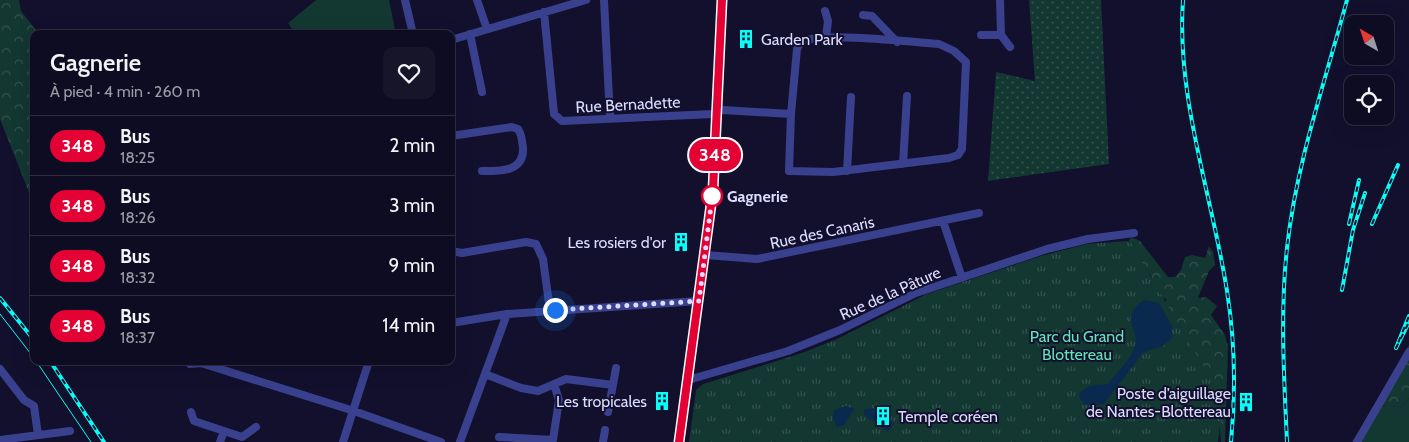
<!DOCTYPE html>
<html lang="fr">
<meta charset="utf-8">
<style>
:root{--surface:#0e0c22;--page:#17152a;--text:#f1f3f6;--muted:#9b9ba5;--line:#2e2c40}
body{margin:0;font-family:Cabin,sans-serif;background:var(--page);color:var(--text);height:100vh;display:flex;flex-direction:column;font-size:19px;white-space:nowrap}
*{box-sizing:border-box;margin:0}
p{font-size:16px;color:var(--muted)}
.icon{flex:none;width:28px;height:28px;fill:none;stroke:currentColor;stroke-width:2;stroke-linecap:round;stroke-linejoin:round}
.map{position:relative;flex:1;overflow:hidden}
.panel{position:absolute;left:30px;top:30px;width:425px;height:335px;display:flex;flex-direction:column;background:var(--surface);border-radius:10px;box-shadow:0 5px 20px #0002,0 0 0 1px var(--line)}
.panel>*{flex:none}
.badge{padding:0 10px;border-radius:16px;font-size:18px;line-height:32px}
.needle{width:32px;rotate:321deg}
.controls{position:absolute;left:1344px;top:15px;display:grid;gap:10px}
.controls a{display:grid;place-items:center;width:50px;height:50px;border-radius:10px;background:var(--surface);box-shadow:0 5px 20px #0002,0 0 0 1px var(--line);font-size:25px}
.you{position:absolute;width:25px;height:25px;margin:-12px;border:4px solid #fff;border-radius:50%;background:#1a73e8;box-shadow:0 0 0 8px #1a73e833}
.map>.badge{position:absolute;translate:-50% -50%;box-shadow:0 0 0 2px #fff}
.round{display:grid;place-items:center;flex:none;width:52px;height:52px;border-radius:10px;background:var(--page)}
.overview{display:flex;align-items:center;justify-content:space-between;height:85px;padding:0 20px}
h1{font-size:24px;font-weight:600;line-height:38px}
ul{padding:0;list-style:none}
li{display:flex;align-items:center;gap:15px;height:60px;padding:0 20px;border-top:1px solid var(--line)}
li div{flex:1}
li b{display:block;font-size:19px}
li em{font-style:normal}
li .badge{min-width:55px;font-weight:700;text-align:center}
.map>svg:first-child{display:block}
.grass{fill:#133731}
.forest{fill:url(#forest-crowns)}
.park{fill:url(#park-tufts)}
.garden{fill:url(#garden-dots)}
.water{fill:#092a4e}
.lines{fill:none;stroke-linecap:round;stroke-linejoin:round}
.minor{stroke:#39418e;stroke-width:8}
.tram{stroke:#08fff9;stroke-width:1}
.rail-casing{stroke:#08fff9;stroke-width:4}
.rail{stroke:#12102d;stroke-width:2;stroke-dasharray:5.5;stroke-linecap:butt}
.line-casing{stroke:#fff;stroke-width:11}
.line{stroke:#e40134;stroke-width:8}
.walk{stroke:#dcdcff;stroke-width:5;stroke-dasharray:0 9}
.stop-dot{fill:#fff;stroke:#e40134;stroke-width:2.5}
.labels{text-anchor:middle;stroke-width:4;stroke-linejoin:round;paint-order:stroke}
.poi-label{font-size:16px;fill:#dcdcff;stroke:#12102d;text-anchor:end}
.street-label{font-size:16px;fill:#dcdcff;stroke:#12102d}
.stop-label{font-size:16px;font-weight:bold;fill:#dcdcff;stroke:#12102d;text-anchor:start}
.park-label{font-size:16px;fill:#61e6b4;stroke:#12102d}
</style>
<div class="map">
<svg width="1409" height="442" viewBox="0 0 1409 442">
<defs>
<pattern id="forest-crowns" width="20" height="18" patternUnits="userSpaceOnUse" patternTransform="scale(1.25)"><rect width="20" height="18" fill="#133731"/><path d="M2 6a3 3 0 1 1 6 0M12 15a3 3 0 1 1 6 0" fill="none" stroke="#355350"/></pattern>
<pattern id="park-tufts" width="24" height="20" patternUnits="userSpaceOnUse" patternTransform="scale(1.25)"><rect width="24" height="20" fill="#133731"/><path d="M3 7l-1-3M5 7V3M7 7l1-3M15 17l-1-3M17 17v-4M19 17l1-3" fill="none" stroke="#355350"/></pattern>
<pattern id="garden-dots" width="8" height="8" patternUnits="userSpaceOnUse" patternTransform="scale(1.25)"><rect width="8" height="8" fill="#133731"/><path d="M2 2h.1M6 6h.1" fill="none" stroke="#355350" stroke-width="1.8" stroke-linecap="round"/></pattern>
</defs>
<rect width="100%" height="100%" fill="#12102d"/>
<!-- grass -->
<path class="grass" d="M 316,0 L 389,0 L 396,34 L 295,34 L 288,23 Z
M 1409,398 L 1409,442 L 1352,442 L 1375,405 L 1403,407 Z"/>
<!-- forest -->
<path class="forest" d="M 0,0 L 19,0 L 21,11 L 39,34 L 34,34 L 34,205 L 0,119 Z
M 1131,237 L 1140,241 L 1168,277 L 1175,277 L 1181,270 L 1185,257 L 1192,255 L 1205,258 L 1209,246 L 1213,252 L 1215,265 L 1209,271 L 1198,298 L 1206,297 L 1217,306 L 1211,315 L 1225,335 L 1228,346 L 1225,442 L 1221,442 L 1219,419 L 1166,307 L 1166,299 L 1157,296 L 1151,276 L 1127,245 Z
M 1409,345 L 1409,398 L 1403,407 L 1375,405 Z"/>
<!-- park -->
<path class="park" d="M 1127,241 L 1131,243 L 1223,400 L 1218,442 L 689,442 L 696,390 L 703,384 L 802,353 L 837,339 L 927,294 L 1041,256 L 1087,244 Z"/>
<!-- garden -->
<path class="garden" d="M 1029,0 L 1101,0 L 1109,164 L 988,181 L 996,72 L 1035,81 Z"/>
<!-- water -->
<path class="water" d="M 1144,300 L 1159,303 L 1172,326 L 1172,337 C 1159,354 1152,345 1142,354 L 1104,404 C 1092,406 1083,409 1079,395 C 1086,384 1096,385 1108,384 C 1117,372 1131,360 1135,346 C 1140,330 1118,318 1144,300 Z
M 846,406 L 854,409 L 844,425 L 837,427 L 833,419 L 834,410 Z
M 873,408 L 894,422 L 888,432 L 864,415 L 864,409 Z"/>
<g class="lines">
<!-- minor -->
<path class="minor" d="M 405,0 L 413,34
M 477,0 L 487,29
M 604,0 L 610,118
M 1000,0 L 1001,35
M 825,11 L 828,21 L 826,37
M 544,12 L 554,114 L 562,121 L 712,114 L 723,110 L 791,114 L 797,49 C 799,45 800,42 804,41 C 826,32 912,42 939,44 L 954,51 L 966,62 L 962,149 L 958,155 L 949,158 L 833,172 L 789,171 L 791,114
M 863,15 L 872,16 L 897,42
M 470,34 L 482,92
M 981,35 L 1001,35 L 1010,47
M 451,40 L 586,0
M 451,136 L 512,127 L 518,129 C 522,135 522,141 523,148 C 524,172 501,171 482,171
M 903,164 L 907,96
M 847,171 L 851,97
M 943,221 L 962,278
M 451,251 L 462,253 L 526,242 L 536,244 L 543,259 L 550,311
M 705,255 L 757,259 L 979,213
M 451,323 L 507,314 L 699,301
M 190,364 L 201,363 L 351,410 L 441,442
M 0,369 L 24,400 L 34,406 L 38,435
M 485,374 L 521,388 L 538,391 L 566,379 L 613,385
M 688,380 L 788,351 L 840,330 L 916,293 L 1047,249 L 1088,239 L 1134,233
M 191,412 L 194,421 L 242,437 L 256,427
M 608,412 L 616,368
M 499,437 L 553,440 L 559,400 L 554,384
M 0,440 L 70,431
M 220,442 L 224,431
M 343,442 L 369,361
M 460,442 L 507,314
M 603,442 L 605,430
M 679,442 L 713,190 L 722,0
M 1357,442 L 1409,352"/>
<!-- tram -->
<path class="tram" d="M 0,314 L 34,358
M 36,361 L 91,442"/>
<!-- rail casing -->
<g class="rail-casing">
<path id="rail" d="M 1183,0 C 1176,98 1212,195 1227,291 C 1235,341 1236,391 1231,442
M 1349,224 L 1359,180
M 1372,224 L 1398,165
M 1342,290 L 1353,230 L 1365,193
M 0,298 L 34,340
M 1408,324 L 1396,348 L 1409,316
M 50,361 L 104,442
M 1287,442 C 1284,377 1280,312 1287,248 C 1296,164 1325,82 1347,0"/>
</g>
<!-- rail -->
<use href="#rail" class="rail"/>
</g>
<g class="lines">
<!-- line casing -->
<g class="line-casing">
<path id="line" d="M 679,442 L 713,190 L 722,0"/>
</g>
<!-- line -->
<use href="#line" class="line"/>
<!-- walk -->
<path class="walk" d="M 555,310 L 699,301 L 713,190 L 712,196"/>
</g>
<!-- icons -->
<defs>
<g id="building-bare" transform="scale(1.5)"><path d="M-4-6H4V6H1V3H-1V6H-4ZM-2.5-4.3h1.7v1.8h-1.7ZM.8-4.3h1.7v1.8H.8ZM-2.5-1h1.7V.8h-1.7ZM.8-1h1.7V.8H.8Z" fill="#08fff9" stroke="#12102d" stroke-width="2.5" paint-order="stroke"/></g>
</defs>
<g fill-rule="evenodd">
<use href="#building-bare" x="746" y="39"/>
<use href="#building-bare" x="681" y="242"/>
<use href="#building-bare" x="662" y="401"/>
<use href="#building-bare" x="1246" y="402"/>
<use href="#building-bare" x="883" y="416"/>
</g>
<!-- markers -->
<circle class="stop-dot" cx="712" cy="196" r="10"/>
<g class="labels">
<!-- poi labels -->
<g class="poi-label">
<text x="761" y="45" text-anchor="start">Garden Park</text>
<text x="666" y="248">Les rosiers d'or</text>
<text x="1231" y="399">Poste d’aiguillage<tspan x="1231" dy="18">de Nantes-Blottereau</tspan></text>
<text x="647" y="407">Les tropicales</text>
<text x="898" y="422" text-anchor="start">Temple coréen</text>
</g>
<!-- street labels -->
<g class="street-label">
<text transform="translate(628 104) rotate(-3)" y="6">Rue Bernadette</text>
<text transform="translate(822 232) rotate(-12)" y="6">Rue des Canaris</text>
<text transform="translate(890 293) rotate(-24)" y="6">Rue de la Pâture</text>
</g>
<!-- stop labels -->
<g class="stop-label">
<text x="727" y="202">Gagnerie</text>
</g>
<!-- park labels -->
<g class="park-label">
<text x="1077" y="342">Parc du Grand<tspan x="1077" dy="18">Blottereau</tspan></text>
</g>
</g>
</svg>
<div class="controls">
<a><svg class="needle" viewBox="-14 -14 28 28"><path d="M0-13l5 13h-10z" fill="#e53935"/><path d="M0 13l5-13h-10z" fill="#9b9ba5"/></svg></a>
<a><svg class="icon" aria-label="locate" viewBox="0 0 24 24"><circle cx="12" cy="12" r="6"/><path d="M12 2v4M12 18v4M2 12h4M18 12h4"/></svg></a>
</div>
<div class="you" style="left:555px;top:310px"></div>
<b class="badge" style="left:715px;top:155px;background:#e40134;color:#fff">348</b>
<section class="panel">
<div class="overview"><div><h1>Gagnerie</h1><p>À pied · 4 min · 260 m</p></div><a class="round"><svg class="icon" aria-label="heart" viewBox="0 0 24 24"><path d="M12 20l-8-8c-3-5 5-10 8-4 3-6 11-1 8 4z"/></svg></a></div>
<ul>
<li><span class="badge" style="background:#e40134;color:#fff">348</span><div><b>Bus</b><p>18:25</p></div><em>2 min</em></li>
<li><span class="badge" style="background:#e40134;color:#fff">348</span><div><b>Bus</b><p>18:26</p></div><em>3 min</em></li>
<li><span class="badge" style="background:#e40134;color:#fff">348</span><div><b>Bus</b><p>18:32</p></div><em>9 min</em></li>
<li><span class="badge" style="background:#e40134;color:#fff">348</span><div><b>Bus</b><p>18:37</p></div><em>14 min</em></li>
</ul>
</section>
</div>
